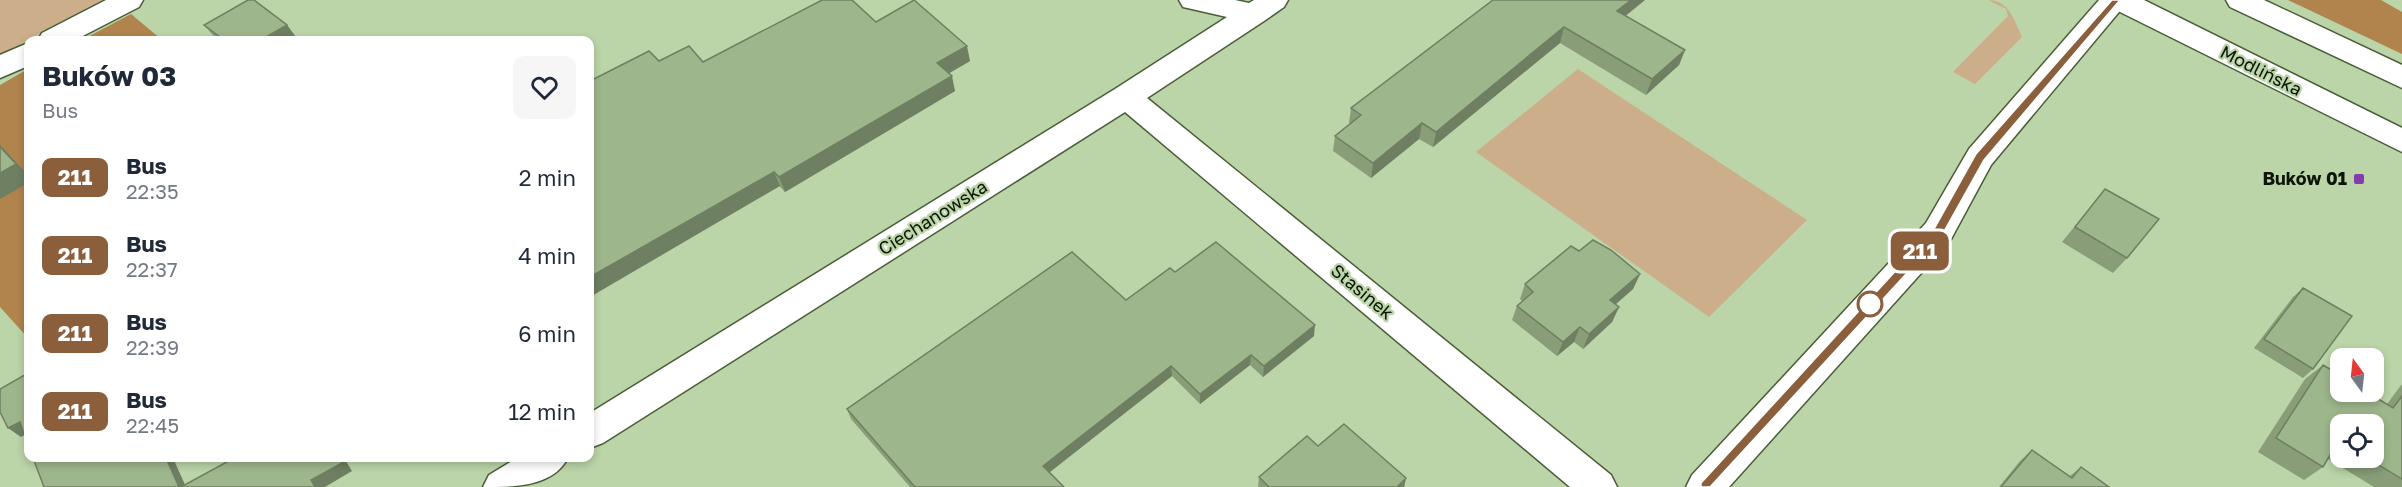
<!DOCTYPE html>
<meta charset="utf-8">
<style>
:root{--surface:#fff;--page:#f6f6f7;--text:#1f2937;--muted:#747a83}
body{margin:0;font-family:"Golos Text",sans-serif;background:var(--page);color:var(--text);height:100vh;display:flex;flex-direction:column;font-size:22px;white-space:nowrap}
*{box-sizing:border-box;margin:0}
p{font-size:20px;color:var(--muted)}
.icon{flex:none;width:33px;height:33px;fill:none;stroke:currentColor;stroke-width:2;stroke-linecap:round;stroke-linejoin:round}
.map{position:relative;flex:1;overflow:hidden}
.drawer{position:absolute;left:24px;top:36px;width:570px;height:426px;display:flex;flex-direction:column;background:var(--surface);border-radius:12px;box-shadow:0 3px 9px #0003}
.drawer>*{flex:none}
.badge{padding:0 12px;border-radius:9px;font-size:21px;line-height:39px}
.needle{width:39px;rotate:345deg}
.fabs{position:absolute;left:2330px;top:348px;display:grid;gap:12px}
.fabs a{display:grid;place-items:center;width:54px;height:54px;border-radius:12px;background:var(--surface);box-shadow:0 3px 9px #0003;font-size:30px}
.map>.badge{position:absolute;translate:-50% -50%;box-shadow:0 0 0 3px #fff}
.round{display:grid;place-items:center;flex:none;width:63px;height:63px;border-radius:12px;background:var(--page)}
.overview{display:flex;align-items:center;justify-content:space-between;height:102px;padding:0 18px}
h1{font-size:28px;font-weight:700;line-height:45px}
ul{padding:0;list-style:none}
li{display:flex;align-items:center;gap:18px;height:78px;padding:0 18px}
li div{flex:1}
li b{display:block;font-size:22px}
li em{font-style:normal}
li .badge{min-width:66px;font-weight:700;text-align:center}
.map>svg:first-child{display:block}
.green{fill:#ccae8a}
.forest{fill:#b0844c}
.lines{fill:none;stroke-linecap:round;stroke-linejoin:round}
.minor-casing{stroke:#495e38;stroke-width:3}
.major-casing{stroke:#495e38;stroke-width:3}
.minor{fill:#fff;fill-rule:evenodd}
.major{fill:#fff;fill-rule:evenodd}
.wall{fill:#889d78;fill-rule:evenodd}
.shaded-wall{fill:#6f7f62}
.building{fill:#9eb68c;stroke:#6f7f62;stroke-width:1.5}
.line{fill:#8b5e3c;stroke:#fff;stroke-width:1.5}
.poi-dot{fill:#863bad;stroke:#bbd4a8;stroke-width:2}
.stop-dot{fill:#fff;stroke:#8b5e3c;stroke-width:3}
.labels{text-anchor:middle;stroke-width:4.5;stroke-linejoin:round;paint-order:stroke}
.street-label{font-size:18px;fill:#0c1506;stroke:#bbd4a8}
.poi-label{font-size:18px;font-weight:bold;fill:#0c1506;stroke:#bbd4a8;text-anchor:end}
</style>
<div class="map">
<svg width="2402" height="487" viewBox="0 0 2402 487">
<rect width="100%" height="100%" fill="#bbd4a8"/>
<!-- green -->
<path class="green" d="M 0,0 L 102,0 L 0,55 Z
M 1988,0 C 2009,0 2014,20 2022,37 L 1975,84 L 1953,72 L 2008,16 L 2006,9 Z
M 1578,69 L 1807,220 L 1709,317 L 1476,152 Z"/>
<!-- forest -->
<path class="forest" d="M 2288,0 L 2381,0 L 2402,12 L 2402,54 Z
M 131,14 L 162,40 L 82,40 Z
M 28,69 L 28,338 L 0,307 L 0,85 Z"/>
<g class="lines">
<!-- minor casing -->
<g class="minor-casing">
<path id="minor" d="M 106,0 L 143,0 L 139,7 L 75,40 L 38,40 L 42,33 Z
M 1179,0 L 1235,0 L 1249,3 L 1254,0 L 1288,0 L 1284,7 L 1264,21 L 1147,98 L 1611,475 L 1617,487 L 1570,487 L 1125,112 L 603,443 L 590,448 L 590,413 L 1115,89 L 1227,17 L 1183,7 Z
M 2099,0 L 2129,0 L 1991,165 L 1950,241 L 1729,487 L 1686,487 L 1692,475 L 1926,223 L 1969,149 Z
M 28,43 L 28,66 L 0,78 L 0,55 Z
M 517,458 L 568,458 C 552,487 515,487 483,487 L 489,475 Z"/>
</g>
<!-- major casing -->
<g class="major-casing">
<path id="major" d="M 2106,0 L 2144,0 L 2402,128 L 2402,152 L 2110,7 Z
M 2226,0 L 2264,0 L 2402,65 L 2402,88 L 2230,7 Z"/>
</g>
<!-- minor -->
<use href="#minor" class="minor"/>
<!-- major -->
<use href="#major" class="major"/>
</g>
<!-- wall -->
<path class="wall" d="M 1493,0 L 1626,16 L 1685,50 L 1679,65 L 1646,95 L 1560,43 L 1433,147 L 1419,139 L 1371,178 L 1333,151 L 1335,136 L 1350,124 L 1349,123 L 1351,108 Z
M 204,25 L 287,25 L 298,40 L 217,40 Z
M 659,61 L 703,62 L 970,61 L 949,73 L 955,91 L 785,192 Z
M 2105,189 L 2127,258 L 2113,273 L 2062,242 Z
M 1579,251 L 1640,274 L 1633,289 L 1615,305 L 1619,307 L 1612,322 L 1583,349 L 1574,342 L 1557,356 L 1512,320 L 1517,306 L 1522,301 L 1520,299 L 1525,284 Z
M 1175,272 L 1314,336 L 1263,377 L 1250,365 L 1200,404 L 1172,376 L 1049,472 L 1064,487 L 910,487 L 851,419 L 847,409 L 1126,300 Z
M 2303,288 L 2313,369 L 2303,378 L 2254,348 L 2293,297 Z
M 2323,365 L 2387,404 L 2402,384 L 2402,487 L 2374,487 L 2328,459 L 2323,467 L 2304,480 L 2258,452 L 2305,379 ZM 2340,424 L 2373,458 L 2340,458 Z
M 1318,446 L 1406,478 L 1404,487 L 1258,487 L 1259,477 Z
M 2032,450 L 2070,476 L 2081,467 L 2109,487 L 1999,487 L 2020,461 Z"/>
<!-- shaded-wall -->
<path class="shaded-wall" d="M 1631,0 L 1645,0 L 1612,27 L 1617,11 Z
M 287,25 L 298,40 L 261,40 Z
M 1564,27 L 1560,43 L 1433,147 L 1436,132 Z
M 967,46 L 970,61 L 941,78 L 937,63 Z
M 1685,50 L 1679,65 L 1646,95 L 1652,79 Z
M 952,76 L 955,91 L 785,192 L 779,177 Z
M 1422,123 L 1419,139 L 1371,178 L 1373,163 Z
M 0,145 L 28,175 L 28,183 L 0,199 Z
M 774,172 L 780,186 L 590,297 L 590,277 Z
M 1640,274 L 1633,289 L 1603,315 L 1610,300 Z
M 1619,307 L 1612,322 L 1583,349 L 1589,334 Z
M 1315,325 L 1314,336 L 1263,377 L 1264,366 Z
M 1580,327 L 1574,342 L 1557,356 L 1563,342 Z
M 1251,355 L 1250,365 L 1200,404 L 1200,394 Z
M 1171,366 L 1172,376 L 1045,476 L 1043,466 Z
M 20,422 L 28,433 L 21,437 L 8,428 Z
M 166,458 L 173,458 L 186,487 L 179,487 Z
M 339,458 L 344,458 L 352,471 L 325,487 L 315,487 L 311,480 Z
M 1406,478 L 1404,487 L 1397,487 Z"/>
<!-- building -->
<path class="building" d="M 248,0 L 254,0 L 287,25 L 261,40 L 224,40 L 204,25 Z
M 822,0 L 852,0 L 876,22 L 914,0 L 967,46 L 937,63 L 952,76 L 779,177 L 774,172 L 590,277 L 590,81 L 649,51 L 659,61 L 689,46 L 703,62 Z
M 1493,0 L 1631,0 L 1617,11 L 1685,50 L 1652,79 L 1564,27 L 1436,132 L 1422,123 L 1373,163 L 1335,136 L 1361,115 L 1351,108 Z
M 0,147 L 16,164 L 0,173 Z
M 2105,189 L 2159,219 L 2127,258 L 2075,227 Z
M 1593,240 L 1611,250 L 1640,274 L 1610,300 L 1619,307 L 1589,334 L 1580,327 L 1563,342 L 1517,306 L 1533,292 L 1525,284 L 1571,246 L 1579,251 Z
M 1216,242 L 1315,325 L 1264,366 L 1251,355 L 1200,394 L 1171,366 L 1043,466 L 1064,487 L 915,487 L 847,409 L 1072,252 L 1126,300 L 1170,268 L 1175,272 Z
M 2303,288 L 2352,316 L 2313,369 L 2264,339 Z
M 2323,365 L 2340,375 L 2340,392 L 2367,392 L 2393,408 L 2402,396 L 2402,479 L 2367,458 L 2373,458 L 2373,424 L 2340,424 L 2340,441 L 2339,440 L 2323,467 L 2276,438 Z
M 28,373 L 28,446 L 20,422 L 8,428 L 0,412 L 0,389 Z
M 1344,424 L 1406,478 L 1397,487 L 1269,487 L 1259,477 L 1307,436 L 1318,446 Z
M 2032,450 L 2072,478 L 2081,467 L 2109,487 L 2001,487 Z
M 33,458 L 166,458 L 179,487 L 44,487 Z
M 234,458 L 339,458 L 342,463 L 311,480 L 315,487 L 181,487 Z"/>
<!-- line -->
<path class="line" d="M 2112,0 L 2120,0 L 1984,160 L 1942,235 L 1710,487 L 1701,487 L 1701,483 L 1934,229 L 1976,154 Z"/>
<!-- markers -->
<rect class="poi-dot" x="2353" y="173" width="12" height="12" rx="3"/>
<circle class="stop-dot" cx="1870" cy="304" r="12"/>
<g class="labels">
<!-- street labels -->
<g class="street-label">
<text transform="translate(2261 71) rotate(27)" y="6">Modlińska</text>
<text transform="translate(933 218) rotate(-32)" y="6">Ciechanowska</text>
<text transform="translate(1362 292) rotate(40)" y="6">Stasinek</text>
</g>
<!-- poi labels -->
<g class="poi-label">
<text x="2347" y="185">Buków 01</text>
</g>
</g>
</svg>
<div class="fabs">
<a><svg class="needle" viewBox="-14 -14 28 28"><path d="M0-13l5 13h-10z" fill="#e53935"/><path d="M0 13l5-13h-10z" fill="#747a83"/></svg></a>
<a><svg class="icon" aria-label="locate" viewBox="0 0 24 24"><circle cx="12" cy="12" r="6"/><path d="M12 2v4M12 18v4M2 12h4M18 12h4"/></svg></a>
</div>
<b class="badge" style="left:1920px;top:251px;background:#8b5e3c;color:#fff">211</b>
<section class="drawer">
<div class="overview"><div><h1>Buków 03</h1><p>Bus</p></div><a class="round"><svg class="icon" aria-label="heart" viewBox="0 0 24 24"><path d="M12 20l-8-8c-3-5 5-10 8-4 3-6 11-1 8 4z"/></svg></a></div>
<ul>
<li><span class="badge" style="background:#8b5e3c;color:#fff">211</span><div><b>Bus</b><p>22:35</p></div><em>2 min</em></li>
<li><span class="badge" style="background:#8b5e3c;color:#fff">211</span><div><b>Bus</b><p>22:37</p></div><em>4 min</em></li>
<li><span class="badge" style="background:#8b5e3c;color:#fff">211</span><div><b>Bus</b><p>22:39</p></div><em>6 min</em></li>
<li><span class="badge" style="background:#8b5e3c;color:#fff">211</span><div><b>Bus</b><p>22:45</p></div><em>12 min</em></li>
</ul>
</section>
</div>
